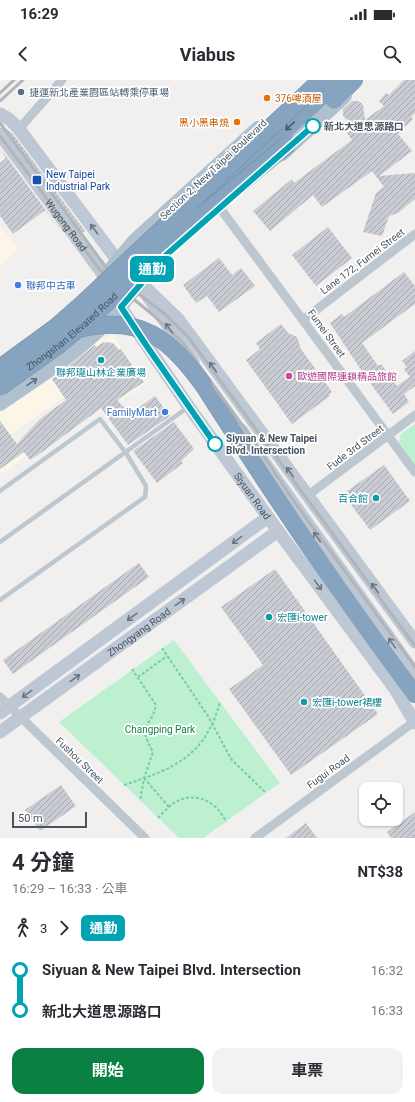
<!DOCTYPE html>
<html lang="zh-TW">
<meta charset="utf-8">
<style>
:root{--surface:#fff;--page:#f2f2f3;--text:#2b2b33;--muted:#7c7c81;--accent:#0b8043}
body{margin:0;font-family:Roboto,"Noto Sans TC",sans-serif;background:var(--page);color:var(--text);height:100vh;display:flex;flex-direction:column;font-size:15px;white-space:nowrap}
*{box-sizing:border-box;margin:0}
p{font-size:13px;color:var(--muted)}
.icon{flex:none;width:22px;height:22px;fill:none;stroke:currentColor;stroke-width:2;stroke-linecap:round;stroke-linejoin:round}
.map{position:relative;height:758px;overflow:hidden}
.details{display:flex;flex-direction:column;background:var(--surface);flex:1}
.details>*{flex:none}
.badge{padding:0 8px;border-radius:6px;font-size:14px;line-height:26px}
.buttons{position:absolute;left:359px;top:702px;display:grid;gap:8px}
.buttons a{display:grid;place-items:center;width:44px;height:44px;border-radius:8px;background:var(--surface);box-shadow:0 1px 3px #0004;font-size:20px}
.scale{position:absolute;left:12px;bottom:10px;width:75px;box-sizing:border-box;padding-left:4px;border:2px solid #47535d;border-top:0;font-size:11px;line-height:14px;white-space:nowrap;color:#47535d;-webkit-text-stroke:3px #fff;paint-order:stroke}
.map>.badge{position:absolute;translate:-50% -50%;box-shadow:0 0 0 2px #fff}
.legs{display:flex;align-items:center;gap:6px;height:44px;padding:0 12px;font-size:13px}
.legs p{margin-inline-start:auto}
.summary{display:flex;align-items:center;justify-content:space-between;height:68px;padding:0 12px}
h1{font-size:22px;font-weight:700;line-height:30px}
.action{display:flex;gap:8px;margin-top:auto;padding:8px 12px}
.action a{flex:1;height:46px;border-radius:12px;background:var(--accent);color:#fff;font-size:16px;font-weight:700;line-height:46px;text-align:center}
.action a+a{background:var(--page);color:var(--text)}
ul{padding:0 12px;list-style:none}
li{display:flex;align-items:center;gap:14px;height:40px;font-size:15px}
li i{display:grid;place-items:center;width:6px;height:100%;margin:0 5px;background:currentColor}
li i::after{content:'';width:10px;height:10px;margin:-5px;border:3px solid;border-radius:50%;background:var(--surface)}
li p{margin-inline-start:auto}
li:first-child i{background:linear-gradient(#0000 50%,currentColor 0)}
li:last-child i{background:linear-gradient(currentColor 50%,#0000 0)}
.status{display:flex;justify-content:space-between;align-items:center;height:28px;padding:0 20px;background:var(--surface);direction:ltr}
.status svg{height:11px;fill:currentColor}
header{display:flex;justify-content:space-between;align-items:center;height:52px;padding:0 12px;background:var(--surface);font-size:18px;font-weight:700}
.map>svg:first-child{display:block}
.commercial{fill:#fcf6e9}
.park{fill:#bdf0d0}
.building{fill:url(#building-hatch)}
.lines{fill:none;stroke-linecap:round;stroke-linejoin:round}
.highway-casing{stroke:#718eab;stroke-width:18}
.path{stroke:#74cfa0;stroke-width:2;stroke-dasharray:3 2;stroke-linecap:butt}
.lane{stroke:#bdc7cf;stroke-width:4.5}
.street{stroke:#bdc7cf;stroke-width:9}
.secondary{stroke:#bdc8d4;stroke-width:13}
.primary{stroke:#afc0cf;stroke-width:14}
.highway{stroke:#86a3bf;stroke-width:17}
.rail{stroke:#b1b5ba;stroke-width:3}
.highway-bridge-casing{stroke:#718eab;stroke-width:18;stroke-linecap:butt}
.highway-bridge{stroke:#86a3bf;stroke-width:17}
.oneway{stroke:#4d5b67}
.oneway2{stroke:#6a7681}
.oneway3{stroke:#616e7a}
.line-1-casing{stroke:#fff;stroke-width:9}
.line-1{stroke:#00a3b4;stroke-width:6}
.service-dot{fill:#5c6f8a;stroke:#fff;stroke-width:1.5}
.food-dot{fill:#e8710a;stroke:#fff;stroke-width:1.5}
.stop-1-dot{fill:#fff;stroke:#00a3b4;stroke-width:2}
.transit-dot{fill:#1a4fb4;stroke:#fff;stroke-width:1.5}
.shop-dot{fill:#3f7fe0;stroke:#fff;stroke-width:1.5}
.culture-dot{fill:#0f9aa8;stroke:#fff;stroke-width:1.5}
.hotel-dot{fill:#d1479c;stroke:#fff;stroke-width:1.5}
.labels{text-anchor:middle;stroke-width:3.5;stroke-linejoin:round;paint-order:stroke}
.service-label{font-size:10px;fill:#4e5e75;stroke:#fff;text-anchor:start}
.food-label{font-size:10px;fill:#c56008;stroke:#fff;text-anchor:start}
.stop-label{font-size:10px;font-weight:bold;fill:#47535d;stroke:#fff;text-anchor:start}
.street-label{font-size:10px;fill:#47535d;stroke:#fff}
.transit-label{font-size:10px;fill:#164399;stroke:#fff;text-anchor:start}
.shop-label{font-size:10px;fill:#366cbe;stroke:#fff;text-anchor:start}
.culture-label{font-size:10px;fill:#0d838f;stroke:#fff;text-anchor:start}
.hotel-label{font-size:10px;fill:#b23c85;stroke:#fff;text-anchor:start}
.park-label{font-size:10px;fill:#158148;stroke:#fff}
</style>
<div class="status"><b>16:29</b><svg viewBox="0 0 49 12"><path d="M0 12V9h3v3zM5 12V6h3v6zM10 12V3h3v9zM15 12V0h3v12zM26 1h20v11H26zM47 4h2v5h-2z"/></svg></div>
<header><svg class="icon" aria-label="back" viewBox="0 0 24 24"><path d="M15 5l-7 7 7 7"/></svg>Viabus<svg class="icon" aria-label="search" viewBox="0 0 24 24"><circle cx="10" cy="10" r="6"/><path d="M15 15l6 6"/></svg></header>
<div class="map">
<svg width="415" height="758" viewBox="0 0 415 758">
<defs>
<pattern id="building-hatch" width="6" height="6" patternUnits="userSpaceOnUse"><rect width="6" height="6" fill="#c9ccd2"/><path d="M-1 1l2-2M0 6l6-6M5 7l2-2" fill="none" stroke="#a5a8ae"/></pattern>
</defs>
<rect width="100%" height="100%" fill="#f2efef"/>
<!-- commercial -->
<path class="commercial" d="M 0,147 L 19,168 L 0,186 Z
M 113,256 L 146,303 L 121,321 L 97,294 L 11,354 L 26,376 L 0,395 L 0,330 L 101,259 Z"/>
<!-- park -->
<path class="park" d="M 415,344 L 415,384 L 399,362 L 401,354 Z
M 174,560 L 280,703 L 203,758 L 179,758 L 59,642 Z"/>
<!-- building -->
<path class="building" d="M 404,0 L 415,0 L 415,33 L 411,37 L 413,39 L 398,54 L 412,71 L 379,96 L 415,93 L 415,119 L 398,133 L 389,136 L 382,156 L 363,152 L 376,113 L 384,107 L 372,91 L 322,127 L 313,115 L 270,151 L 253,131 L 292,99 L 294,103 L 352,60 L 347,53 L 357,46 L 345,38 L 343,36 L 343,29 L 352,21 L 359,21 L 363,25 L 365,40 L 384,26 L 379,21 L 386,13 L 389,15 Z
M 4,47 L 13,54 L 85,151 L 82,153 Z
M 0,68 L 67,159 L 45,130 L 13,154 L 0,136 L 0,83 L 6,78 Z
M 328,147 L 352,178 L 316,206 L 292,175 Z
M 219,178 L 232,195 L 241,188 L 255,206 L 219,232 L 207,216 L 196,223 L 183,205 Z
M 404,192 L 415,206 L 415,224 L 362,263 L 378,286 L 381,284 L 397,306 L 410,297 L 404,289 L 407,287 L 402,281 L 415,271 L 415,306 L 404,314 L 409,322 L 393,334 L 365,296 L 330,243 L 342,234 L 344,237 Z
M 281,244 L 288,253 L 297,257 L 301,269 L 332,312 L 329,314 L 330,316 L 292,344 L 246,280 L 260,269 L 256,263 Z
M 104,262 L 113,263 L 119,270 L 121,269 L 144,302 L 117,320 L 130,334 L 155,316 L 170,336 L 128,365 L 101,328 L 38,375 L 30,380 L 24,372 L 0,389 L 0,341 L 17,364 L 40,339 L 66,320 L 52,299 L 95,265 L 96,267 Z
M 174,342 L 194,369 L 181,381 L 183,383 L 157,403 L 133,371 Z
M 384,385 L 410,421 L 370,450 L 343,414 Z
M 139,483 L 149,497 L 13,594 L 3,580 Z
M 275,489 L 378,634 L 291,695 L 229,609 L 263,585 L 221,527 Z
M 61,705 L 76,726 L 40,751 L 25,730 Z
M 415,732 L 415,758 L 391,758 L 387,752 Z
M 306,743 L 317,758 L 286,758 Z"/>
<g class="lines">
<!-- highway casing -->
<g class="highway-casing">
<path id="highway" d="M 334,20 L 354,0
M 191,132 L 251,81 L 339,0
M 204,306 C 271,411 340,515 415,614"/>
</g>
<!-- path -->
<path class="path" d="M 162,568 L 208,636 L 231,679 L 266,713
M 132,589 L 156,625 C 151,650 136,641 153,672 L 144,698 L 140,721
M 138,597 L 167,576
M 144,698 L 169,727
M 124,705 C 173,689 205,677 220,622
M 158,738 C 163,733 168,727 174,723 C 194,710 217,721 226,742"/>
<!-- lane -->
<path class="lane" d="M 0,411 L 100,339 L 126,373 L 146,406 L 145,417 L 0,520
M 0,462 L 187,328"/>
<!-- street -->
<path class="street" d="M 19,49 L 62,0
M 220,128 L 415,392
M 303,240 L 415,154
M 307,416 L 415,335
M 0,617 L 145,758
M 255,758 L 414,642"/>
<!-- secondary -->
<g class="secondary">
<path d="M 0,34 L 9,39 L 19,49 L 117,180 L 179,240 L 415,562"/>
<path id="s1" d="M 0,54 L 105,197 L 109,210 L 189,327 L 278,451 L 395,609 L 415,643"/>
<path d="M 145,212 L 193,282"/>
<path d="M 241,350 L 415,594"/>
<path d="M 0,633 L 268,437"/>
<path id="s2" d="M 0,652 L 278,451"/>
</g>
<!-- primary -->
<path class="primary" d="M 282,74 L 345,16
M 109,191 L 134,161 L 258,48
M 0,324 C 33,301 68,280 97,252 C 118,232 135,207 156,185"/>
<!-- highway -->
<use href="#highway" class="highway"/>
<!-- rail -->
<g class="rail">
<path d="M 0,13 L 14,0"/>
<path d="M 0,21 L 23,0"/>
<path d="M 0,43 L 108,190 L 166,235 L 189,258 L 415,566"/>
<path id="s3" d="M 0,56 L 103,194 L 153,235 L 183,263 L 253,360 L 295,423 L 415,587"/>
</g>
<!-- highway-bridge casing -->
<g class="highway-bridge-casing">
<g id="highway-bridge">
<path d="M 78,249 C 141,234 169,258 204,306"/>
<path d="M 0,288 L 56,247 L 80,226 L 321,0"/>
<path id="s4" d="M 0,307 L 56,267 L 86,242 L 183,151 L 288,64"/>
</g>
</g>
<!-- highway-bridge -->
<use href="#highway-bridge" class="highway-bridge"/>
</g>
<!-- one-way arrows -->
<defs><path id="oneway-shaft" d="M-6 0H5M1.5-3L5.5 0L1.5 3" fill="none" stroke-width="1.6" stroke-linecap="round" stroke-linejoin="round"/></defs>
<use class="oneway" href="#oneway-shaft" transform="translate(290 46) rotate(137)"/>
<g class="oneway2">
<use href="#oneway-shaft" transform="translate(94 149) rotate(-127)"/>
<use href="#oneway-shaft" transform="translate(169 248) rotate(-125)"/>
<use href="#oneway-shaft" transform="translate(213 287) rotate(-126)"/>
<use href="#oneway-shaft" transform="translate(290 392) rotate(-126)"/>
<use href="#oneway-shaft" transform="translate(317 457) rotate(-125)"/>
<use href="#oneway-shaft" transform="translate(237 460) rotate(144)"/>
<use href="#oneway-shaft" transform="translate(318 505) rotate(54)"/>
<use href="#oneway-shaft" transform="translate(375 508) rotate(-126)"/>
<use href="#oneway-shaft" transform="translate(180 522) rotate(-36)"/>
<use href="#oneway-shaft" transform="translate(132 537) rotate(144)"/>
<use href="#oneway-shaft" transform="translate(392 563) rotate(-125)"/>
<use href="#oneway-shaft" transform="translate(75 598) rotate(-36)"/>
<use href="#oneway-shaft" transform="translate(27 614) rotate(144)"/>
</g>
<use class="oneway3" href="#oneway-shaft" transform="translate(32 302) rotate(-35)"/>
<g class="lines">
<!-- line-1 casing -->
<g class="line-1-casing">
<path id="line-1" d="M 215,364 L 146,265 L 121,227 L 165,176 L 313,46"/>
</g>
<!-- line-1 -->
<use href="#line-1" class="line-1"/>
</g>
<!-- markers -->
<circle class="service-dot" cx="21" cy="12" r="4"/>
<g class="food-dot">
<circle cx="267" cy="18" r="4"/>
<circle cx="237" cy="42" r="4"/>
</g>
<g class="stop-1-dot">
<circle cx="313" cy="46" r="7"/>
<circle cx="215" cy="364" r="7"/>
</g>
<rect class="transit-dot" x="32" y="95" width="10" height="10" rx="2"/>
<g class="shop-dot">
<circle cx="18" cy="205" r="4"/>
<circle cx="165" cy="332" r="4"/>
</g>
<g class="culture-dot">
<circle cx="101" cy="280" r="4"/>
<circle cx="376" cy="418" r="4"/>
<circle cx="269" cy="537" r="4"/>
<circle cx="304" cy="622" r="4"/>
</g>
<circle class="hotel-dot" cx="289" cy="296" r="4"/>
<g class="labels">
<!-- service labels -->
<g class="service-label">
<text x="29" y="16">捷運新北產業園區站轉乘停車場</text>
</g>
<!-- food labels -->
<g class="food-label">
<text x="275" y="22">376啤酒屋</text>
<text x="229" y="46" text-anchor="end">黑小黑串燒</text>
</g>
<!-- stop labels -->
<g class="stop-label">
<text x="324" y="50">新北大道思源路口</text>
<text x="226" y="362">Siyuan &amp; New Taipei<tspan x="226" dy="12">Blvd. Intersection</tspan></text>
</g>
<!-- street labels -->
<g class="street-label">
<text transform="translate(213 89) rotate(-43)" y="4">Section 2, New Taipei Boulevard</text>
<text dy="4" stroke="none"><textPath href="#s3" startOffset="111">Wugong Road</textPath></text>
<text transform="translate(362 181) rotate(-37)" y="4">Lane 172, Fumei Street</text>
<text dy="4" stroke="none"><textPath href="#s4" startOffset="91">Zhongshan Elevated Road</textPath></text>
<text transform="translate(327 253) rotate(54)" y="4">Fumei Street</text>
<text transform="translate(355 367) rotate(-37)" y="4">Fude 3rd Street</text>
<text dy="4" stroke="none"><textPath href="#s1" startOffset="442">Siyuan Road</textPath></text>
<text dy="4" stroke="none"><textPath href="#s2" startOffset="171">Zhongyang Road</textPath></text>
<text transform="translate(80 680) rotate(44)" y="4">Fushou Street</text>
<text transform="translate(328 691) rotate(-36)" y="4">Fugui Road</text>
</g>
<!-- transit labels -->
<g class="transit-label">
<text x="46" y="98">New Taipei<tspan x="46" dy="12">Industrial Park</tspan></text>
</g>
<!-- shop labels -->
<g class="shop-label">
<text x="26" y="209">聯邦中古車</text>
<text x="157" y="336" text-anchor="end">FamilyMart</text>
</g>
<!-- culture labels -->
<g class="culture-label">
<text x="101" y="296" text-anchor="middle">聯邦瓏山林企業廣場</text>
<text x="368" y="422" text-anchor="end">百合館</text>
<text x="277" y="541">宏匯i-tower</text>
<text x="312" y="626">宏匯i-tower裙樓</text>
</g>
<!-- hotel labels -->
<g class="hotel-label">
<text x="297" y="300">歐遊國際連鎖精品旅館</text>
</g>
<!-- park labels -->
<g class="park-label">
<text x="160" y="653">Changping Park</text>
</g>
</g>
</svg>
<div class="buttons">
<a><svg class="icon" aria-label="locate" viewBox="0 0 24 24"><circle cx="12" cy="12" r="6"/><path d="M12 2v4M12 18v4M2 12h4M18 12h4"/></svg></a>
</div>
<div class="scale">50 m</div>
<b class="badge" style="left:152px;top:189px;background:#00a3b4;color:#fff">通勤</b>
</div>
<section class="details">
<div class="summary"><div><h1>4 分鐘</h1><p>16:29 – 16:33 · 公車</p></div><b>NT$38</b></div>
<div class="legs"><svg class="icon" aria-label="walk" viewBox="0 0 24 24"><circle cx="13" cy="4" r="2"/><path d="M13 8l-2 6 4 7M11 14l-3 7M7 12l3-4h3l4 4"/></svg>3<svg class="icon" aria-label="forward" viewBox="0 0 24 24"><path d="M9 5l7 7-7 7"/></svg><b class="badge" style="background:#00a3b4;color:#fff">通勤</b></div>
<ul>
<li><i style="color:#00a3b4"></i><b>Siyuan &amp; New Taipei Blvd. Intersection</b><p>16:32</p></li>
<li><i style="color:#00a3b4"></i><b>新北大道思源路口</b><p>16:33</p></li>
</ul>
<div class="action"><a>開始</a><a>車票</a></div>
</section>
